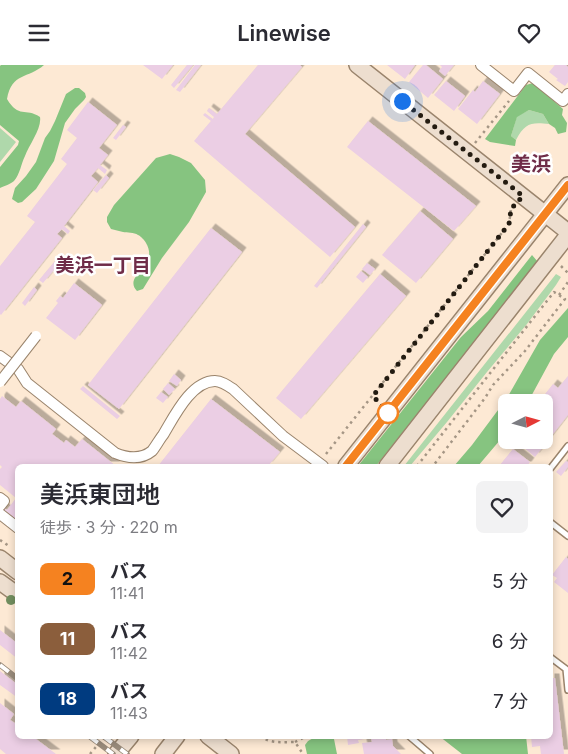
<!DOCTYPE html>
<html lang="ja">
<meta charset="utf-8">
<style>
:root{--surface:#fff;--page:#f2f2f3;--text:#2b2b33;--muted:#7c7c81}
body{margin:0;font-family:Inter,"Noto Sans JP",sans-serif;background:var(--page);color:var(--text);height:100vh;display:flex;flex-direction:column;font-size:19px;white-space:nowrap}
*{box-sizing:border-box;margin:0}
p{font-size:16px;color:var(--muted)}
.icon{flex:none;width:28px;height:28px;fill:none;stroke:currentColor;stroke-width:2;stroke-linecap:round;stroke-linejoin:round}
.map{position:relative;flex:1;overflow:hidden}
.drawer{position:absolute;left:15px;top:399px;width:538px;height:275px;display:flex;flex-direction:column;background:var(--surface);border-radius:8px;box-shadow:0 2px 8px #0003}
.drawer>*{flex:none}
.badge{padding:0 10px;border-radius:8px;font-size:18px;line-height:32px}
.needle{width:32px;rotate:84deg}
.tools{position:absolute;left:498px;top:329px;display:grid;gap:10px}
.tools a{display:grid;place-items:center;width:55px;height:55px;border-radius:8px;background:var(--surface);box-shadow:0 2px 8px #0003;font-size:25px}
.you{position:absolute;width:25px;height:25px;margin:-12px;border:4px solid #fff;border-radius:50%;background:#1a73e8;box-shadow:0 0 0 8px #1a73e833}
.map>.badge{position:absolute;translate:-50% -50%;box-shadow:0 0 0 2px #fff}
.round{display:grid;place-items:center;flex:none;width:52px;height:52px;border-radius:8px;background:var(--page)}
.overview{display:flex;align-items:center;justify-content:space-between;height:85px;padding:0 25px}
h1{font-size:24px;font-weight:600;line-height:38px}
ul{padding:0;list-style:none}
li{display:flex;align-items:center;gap:15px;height:60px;padding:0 25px}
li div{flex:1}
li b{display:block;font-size:19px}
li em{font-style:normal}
li .badge{min-width:55px;font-weight:700;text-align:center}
header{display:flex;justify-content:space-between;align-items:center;height:65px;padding:0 25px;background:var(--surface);font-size:22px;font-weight:600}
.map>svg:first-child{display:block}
.green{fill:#afd8ab}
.forest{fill:#86c480}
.building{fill:#ebcee4;filter:url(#shadow)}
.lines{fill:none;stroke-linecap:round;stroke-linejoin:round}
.lane-casing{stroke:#9a846c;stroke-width:8}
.street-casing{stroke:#9a846c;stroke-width:12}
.secondary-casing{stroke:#9a846c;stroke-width:18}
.path{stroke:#a59685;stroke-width:2.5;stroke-dasharray:2.5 4;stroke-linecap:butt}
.lane{stroke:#fff;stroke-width:5}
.street{stroke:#fff;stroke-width:10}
.secondary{stroke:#eddecf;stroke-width:15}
.rail-casing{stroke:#998b7b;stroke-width:5.5}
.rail{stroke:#fff;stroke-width:4;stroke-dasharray:11;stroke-linecap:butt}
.street-bridge-casing{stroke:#9a846c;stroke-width:12;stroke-linecap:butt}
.street-bridge{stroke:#fff;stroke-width:10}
.tree{fill:#728e5f}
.line-casing{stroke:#fff;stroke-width:11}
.line{stroke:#f58220;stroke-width:8}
.walk{stroke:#231b11;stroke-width:5;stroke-dasharray:0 9}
.stop-dot{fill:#fff;stroke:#f58220;stroke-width:2.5}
.labels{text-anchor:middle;stroke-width:5;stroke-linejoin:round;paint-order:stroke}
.neighbourhood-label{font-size:19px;font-weight:bold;fill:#6f2c48;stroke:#fff}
.quarter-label{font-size:20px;font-weight:bold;fill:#6f2c48;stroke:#fff}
</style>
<header><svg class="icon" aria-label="menu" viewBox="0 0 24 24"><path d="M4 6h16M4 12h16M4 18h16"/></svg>Linewise<svg class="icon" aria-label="heart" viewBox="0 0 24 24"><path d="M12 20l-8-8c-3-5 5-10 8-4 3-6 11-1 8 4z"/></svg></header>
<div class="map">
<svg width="568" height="689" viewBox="0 0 568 689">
<defs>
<filter id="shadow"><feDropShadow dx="4.5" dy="-4.5" stdDeviation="0" flood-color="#0004"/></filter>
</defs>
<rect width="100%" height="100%" fill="#fde9d4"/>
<!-- green -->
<path class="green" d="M 529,45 L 543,49 L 549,59 C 531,57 525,58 516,75 L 511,71 L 517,51 Z
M 0,63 L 16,77 L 0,97 Z
M 556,209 L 561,212 L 556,220 L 527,259 L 487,307 L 447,357 L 410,401 L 404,401 Z"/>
<!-- forest -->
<path class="forest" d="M 1,0 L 44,0 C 28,14 12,7 7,34 C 19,54 25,42 40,52 C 42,63 29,80 25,91 C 21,99 20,109 14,116 C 11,119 4,121 0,123 L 0,102 L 18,80 L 19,76 L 0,60 L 0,1 Z
M 533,18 L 563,44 L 562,50 L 567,58 L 566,67 L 558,69 L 555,63 L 549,59 L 543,49 L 529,45 L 517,52 L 511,71 L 516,75 L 515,81 L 490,77 L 485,74 L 526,20 Z
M 75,23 L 79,23 L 85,28 L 86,32 L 84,35 L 75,44 L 65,58 L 54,96 L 36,124 L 22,137 L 18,138 L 12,134 L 15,123 L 26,111 L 36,97 L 45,73 L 50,66 L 55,56 L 66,29 Z
M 170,89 L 179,92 L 191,98 L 205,115 L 206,127 L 189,157 L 162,193 L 143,224 L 137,226 C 122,210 160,202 146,178 C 145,176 141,171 138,170 C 134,167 127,168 123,167 C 119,166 115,165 111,164 L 107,157 L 107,152 L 114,140 L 156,93 Z
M 532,190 L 538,197 L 376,401 L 358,401 L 461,272 L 488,246 Z
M 568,243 L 568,272 L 554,289 L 528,337 L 506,338 L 506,368 L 478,401 L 454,401 L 472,380 L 507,333 L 540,275 Z
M 317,671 L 330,671 L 334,674 L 337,689 L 307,689 L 305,680 L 308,676 Z
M 439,671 L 526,671 L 528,689 L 462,689 Z"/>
<!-- building -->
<path class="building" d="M 143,0 L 173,0 L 162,14 Z
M 187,0 L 193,0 L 174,23 L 171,20 Z
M 195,0 L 201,0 L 180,27 L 176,25 Z
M 258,0 L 300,0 L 302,2 L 245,69 L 355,162 L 330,192 L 194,76 L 211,56 L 203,50 L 205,48 L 213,54 L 214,52 L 207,46 L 209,43 L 217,49 Z
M 387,0 L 415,0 L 405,14 Z
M 423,0 L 426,0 L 443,14 L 428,33 L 409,17 Z
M 440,0 L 454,0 L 445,11 L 439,6 L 442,2 Z
M 555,0 L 566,0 L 568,2 L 568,17 L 565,21 L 556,15 L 558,14 L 549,7 Z
M 446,16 L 465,31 L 454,46 L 434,30 Z
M 483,16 L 500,29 L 477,59 L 458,44 L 473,25 L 475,27 Z
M 88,37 L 117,60 L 99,83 L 108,90 L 100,100 L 107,105 L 105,109 L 98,103 L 91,111 L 98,117 L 64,161 L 70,166 L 68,169 L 62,164 L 57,169 L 62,173 L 1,250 L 0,249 L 0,201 L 35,157 L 27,151 L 67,99 L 61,94 L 77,73 L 67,65 Z
M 368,56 L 476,141 L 454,166 L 347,82 Z
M 123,60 L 126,62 L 116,75 L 113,73 Z
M 106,110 L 109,113 L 97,128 L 93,125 Z
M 420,146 L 453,174 L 416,218 L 382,190 Z
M 363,159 L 366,162 L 317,223 L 314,221 Z
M 211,163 L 242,187 L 119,344 L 88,320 Z
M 55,196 L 59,199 L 43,218 L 39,215 Z
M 367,198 L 375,204 L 370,210 L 362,204 Z
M 361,206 L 368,212 L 363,218 L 356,212 Z
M 380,209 L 406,231 L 301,354 L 276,333 Z
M 74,218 L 102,240 L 75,275 L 46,253 L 58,238 L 56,236 L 60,231 L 63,233 Z
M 34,222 L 37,225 L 25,241 L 22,238 Z
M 174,309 L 181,315 L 177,321 L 169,316 Z
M 568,311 L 568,350 L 535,392 L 516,376 L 517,375 L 544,375 L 544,338 L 538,338 L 553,319 L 558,323 Z
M 168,318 L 175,324 L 169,330 L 163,324 Z
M 83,321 L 120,351 L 117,354 L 80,324 Z
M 161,327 L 168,332 L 163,338 L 156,333 Z
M 2,331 L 16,342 L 21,336 L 56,364 L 52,369 L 64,378 L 66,375 L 75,382 L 82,374 L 116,401 L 18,401 L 18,470 L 0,456 L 0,439 L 7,445 L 16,433 L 0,420 L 0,404 L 2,402 L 0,400 L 0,334 Z
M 211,334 L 280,387 L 268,401 L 158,401 Z
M 513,384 L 530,397 L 527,401 L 499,401 Z
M 566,396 L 568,397 L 568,402 L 561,411 L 556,407 Z
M 566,492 L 568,494 L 568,528 L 554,517 L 557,513 L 552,510 Z
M 0,565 L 18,579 L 18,594 L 0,580 Z
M 0,606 L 18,620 L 18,633 L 0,620 Z
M 550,613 L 555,613 L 564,689 L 541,689 L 540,681 L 532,682 L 531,671 L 550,671 Z
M 0,638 L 14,649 L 10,655 L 18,660 L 18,671 L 32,671 L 56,689 L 6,689 L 0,684 Z
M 347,671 L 386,671 L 386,675 L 392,674 L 393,681 L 401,689 L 364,689 L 362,678 L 372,677 L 371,673 L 358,675 L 359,678 L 348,680 Z"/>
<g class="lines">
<!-- lane casing -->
<g class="lane-casing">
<path id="lane" d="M 550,404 L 568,381
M 550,457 L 568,471
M 550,592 L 566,604 L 568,625
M 409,671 L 430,689"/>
</g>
<!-- street casing -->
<g class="street-casing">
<path id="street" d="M 481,0 L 514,26 L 528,8 L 563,36 L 568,29
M 0,291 L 18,304 L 27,318 L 115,388 C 127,393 141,395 152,386 C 156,381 159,375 163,370 C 174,352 191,316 215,316 C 221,316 227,320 233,324 L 283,371 L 323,401
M 0,433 L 4,436 L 0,441
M 0,449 L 18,463"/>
</g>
<!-- secondary casing -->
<g class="secondary-casing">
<path id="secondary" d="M 357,0 L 568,167
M 346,401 L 568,120
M 387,401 L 568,170
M 0,493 L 18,507
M 0,517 L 18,530
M 208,671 L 231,689
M 116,689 L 131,671
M 163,689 L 177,671"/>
</g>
<!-- path -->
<path class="path" d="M 475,78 L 509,36
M 561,201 L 568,208
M 559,230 L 568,217
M 326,389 L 509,159 L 511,144 L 515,140
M 417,401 L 554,227 L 565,234 L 525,286 L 493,320 L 485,333 L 433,401
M 0,475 L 9,481
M 260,671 C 271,679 282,677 295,677 L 303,689
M 295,677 L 307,671
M 90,689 L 105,671"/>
<!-- lane -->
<use href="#lane" class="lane"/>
<!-- street -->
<use href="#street" class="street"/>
<!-- secondary -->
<use href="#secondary" class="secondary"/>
<!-- rail casing -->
<g class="rail-casing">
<path id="rail" d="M 0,600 L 18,614
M 89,671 L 113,689
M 103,671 L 127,689"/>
</g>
<!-- rail -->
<use href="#rail" class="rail"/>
<!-- street-bridge casing -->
<g class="street-bridge-casing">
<path id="street-bridge" d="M 0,317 L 36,271"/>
</g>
<!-- street-bridge -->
<use href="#street-bridge" class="street-bridge"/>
</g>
<!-- trees -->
<circle class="tree" cx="11" cy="535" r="5"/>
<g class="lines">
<!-- line casing -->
<g class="line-casing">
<path id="line" d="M 346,401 L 568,120"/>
</g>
<!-- line -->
<use href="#line" class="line"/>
<!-- walk -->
<path class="walk" d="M 388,348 L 373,331 L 509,159 L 511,144 L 523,131 L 402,36"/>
</g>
<!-- markers -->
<circle class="stop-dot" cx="388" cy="348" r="10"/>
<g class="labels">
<!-- neighbourhood labels -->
<g class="neighbourhood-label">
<text x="103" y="207">美浜一丁目</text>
</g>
<!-- quarter labels -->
<g class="quarter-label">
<text x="531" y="106">美浜</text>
</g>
</g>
</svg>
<div class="tools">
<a><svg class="needle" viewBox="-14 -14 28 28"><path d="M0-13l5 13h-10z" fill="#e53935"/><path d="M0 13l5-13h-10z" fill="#7c7c81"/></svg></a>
</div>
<div class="you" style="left:402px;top:36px"></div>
<section class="drawer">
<div class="overview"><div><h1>美浜東団地</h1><p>徒歩 · 3 分 · 220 m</p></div><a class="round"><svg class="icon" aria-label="heart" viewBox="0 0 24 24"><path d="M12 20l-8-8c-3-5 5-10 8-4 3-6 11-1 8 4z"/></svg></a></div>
<ul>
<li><span class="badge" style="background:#f58220;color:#111">2</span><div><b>バス</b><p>11:41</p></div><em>5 分</em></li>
<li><span class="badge" style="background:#8b5e3c;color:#fff">11</span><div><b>バス</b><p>11:42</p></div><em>6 分</em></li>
<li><span class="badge" style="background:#003b80;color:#fff">18</span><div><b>バス</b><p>11:43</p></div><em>7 分</em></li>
</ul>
</section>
</div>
